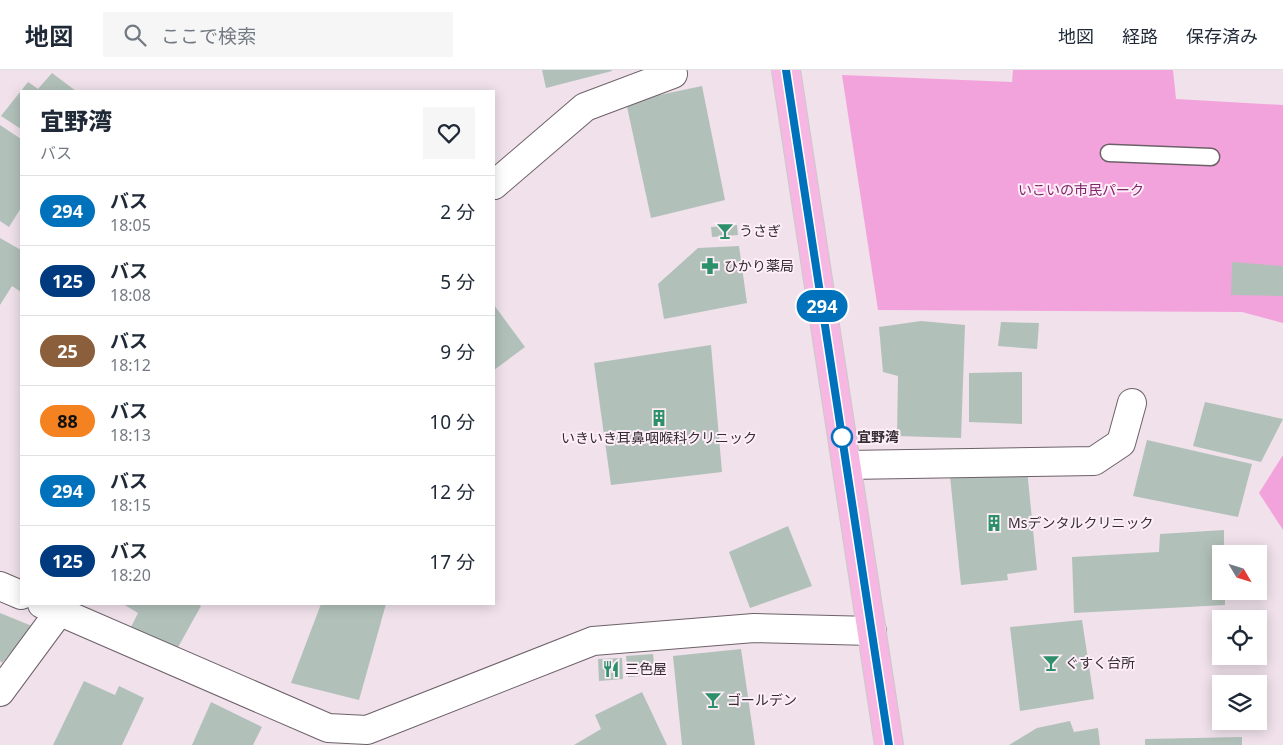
<!DOCTYPE html>
<html lang="ja">
<meta charset="utf-8">
<style>
:root{--surface:#fff;--page:#f6f6f7;--text:#1f2937;--muted:#747a83;--line:#e0e1e3}
body{margin:0;font-family:"Noto Sans","Noto Sans JP",sans-serif;background:var(--page);color:var(--text);height:100vh;display:flex;flex-direction:column;font-size:19px;white-space:nowrap}
*{box-sizing:border-box;margin:0}
p{font-size:16px;color:var(--muted)}
.icon{flex:none;width:28px;height:28px;fill:none;stroke:currentColor;stroke-width:2;stroke-linecap:round;stroke-linejoin:round}
.map{position:relative;flex:1;overflow:hidden}
.sheet{position:absolute;left:20px;top:20px;width:475px;height:515px;display:flex;flex-direction:column;background:var(--surface);border-radius:0px;box-shadow:0 2px 12px #0003}
.sheet>*{flex:none}
.badge{padding:0 10px;border-radius:16px;font-size:18px;line-height:32px}
.needle{width:32px;rotate:128deg}
.tools{position:absolute;left:1212px;top:475px;display:grid;gap:10px}
.tools a{display:grid;place-items:center;width:55px;height:55px;border-radius:0px;background:var(--surface);box-shadow:0 2px 12px #0003;font-size:25px}
.map>.badge{position:absolute;translate:-50% -50%;box-shadow:0 0 0 2px #fff}
.round{display:grid;place-items:center;flex:none;width:52px;height:52px;border-radius:0px;background:var(--page)}
.overview{display:flex;align-items:center;justify-content:space-between;height:85px;padding:0 20px}
h1{font-size:24px;font-weight:800;line-height:38px}
ul{padding:0;list-style:none}
li{display:flex;align-items:center;gap:15px;height:70px;padding:0 20px;border-top:1px solid var(--line)}
li div{flex:1}
li b{display:block;font-size:19px}
li em{font-style:normal}
li .badge{min-width:55px;font-weight:700;text-align:center}
header{display:flex;align-items:center;gap:30px;box-sizing:border-box;height:70px;padding:0 25px;background:var(--surface);border-bottom:1px solid var(--line)}
header strong{font-size:24px}
nav{display:flex;gap:28px;margin-inline-start:auto;font-size:18px}
.search{width:350px;height:45px;background:var(--page);display:flex;align-items:center;gap:12px;box-sizing:border-box;padding:0 18px;border-radius:0px;color:var(--muted);font-size:19px}
.map>svg:first-child{display:block}
.green{fill:#f3a3db}
.building{fill:#b1c1b9}
.lines{fill:none;stroke-linecap:round;stroke-linejoin:round}
.lane-casing{stroke:#6d6169;stroke-width:19}
.street-casing{stroke:#6d6169;stroke-width:30}
.highway-casing{stroke:#cac9c9;stroke-width:30}
.lane{stroke:#fff;stroke-width:16}
.street{stroke:#fff;stroke-width:28}
.highway{stroke:#f7b7e3;stroke-width:28}
.line-casing{stroke:#fff;stroke-width:11}
.line{stroke:#0072bc;stroke-width:8}
.stop-dot{fill:#fff;stroke:#0072bc;stroke-width:2.5}
.labels{text-anchor:middle;stroke-width:4;stroke-linejoin:round;paint-order:stroke}
.park-label{font-size:14px;fill:#80256b;stroke:#feeef8}
.poi-label{font-size:14px;fill:#332e31;stroke:#feeef8;text-anchor:start}
.stop-label{font-size:14px;font-weight:bold;fill:#332e31;stroke:#feeef8;text-anchor:start}
</style>
<header>
<strong>地図</strong>
<div class="search"><svg class="icon" aria-label="search" viewBox="0 0 24 24"><circle cx="10" cy="10" r="6"/><path d="M15 15l6 6"/></svg>ここで検索</div>
<nav><a>地図</a><a>経路</a><a>保存済み</a></nav>
</header>
<div class="map">
<svg width="1283" height="675" viewBox="0 0 1283 675">
<rect width="100%" height="100%" fill="#f0e1eb"/>
<!-- green -->
<path class="green" d="M 1013,0 L 1173,0 L 1176,29 L 1283,35 L 1283,253 L 1242,242 L 878,240 L 842,5 L 1012,12 Z
M 1283,385 L 1283,460 L 1259,423 Z"/>
<!-- building -->
<path class="building" d="M 542,0 L 612,0 L 612,1 L 546,18 Z
M 52,3 L 76,21 L 21,21 L 21,59 L 1,46 L 28,12 L 38,19 Z
M 702,16 L 725,130 L 651,148 L 626,32 Z
M 0,55 L 21,69 L 21,138 L 9,157 L 0,151 Z
M 737,155 L 738,165 L 712,167 L 711,157 Z
M 0,168 L 21,180 L 21,222 L 12,216 L 0,235 Z
M 739,176 L 747,233 L 664,249 L 658,214 L 698,178 Z
M 1232,192 L 1283,196 L 1283,226 L 1231,225 Z
M 494,235 L 525,277 L 494,300 Z
M 921,251 L 965,255 L 961,368 L 897,366 L 898,306 L 883,302 L 879,257 Z
M 1001,252 L 1039,253 L 1037,279 L 998,276 Z
M 711,275 L 722,402 L 611,415 L 594,293 Z
M 1022,302 L 1022,354 L 969,352 L 969,303 Z
M 1205,332 L 1283,349 L 1261,392 L 1193,376 Z
M 1147,370 L 1252,394 L 1238,447 L 1133,426 Z
M 1027,399 L 1037,500 L 1007,504 L 1008,510 L 961,515 L 950,406 Z
M 788,456 L 812,516 L 750,538 L 729,482 Z
M 1224,460 L 1224,484 L 1221,484 L 1221,521 L 1225,521 L 1225,535 L 1074,543 L 1072,487 L 1159,482 L 1160,464 Z
M 123,534 L 197,534 L 201,536 L 177,579 L 131,557 L 138,543 Z
M 321,534 L 386,534 L 359,630 L 291,613 Z
M 0,543 L 32,556 L 2,593 L 0,591 Z
M 1082,550 L 1094,629 L 1020,641 L 1010,557 Z
M 741,579 L 755,675 L 682,675 L 673,586 Z
M 653,584 L 655,605 L 628,607 L 626,586 Z
M 622,588 L 623,609 L 599,611 L 598,589 Z
M 84,611 L 115,625 L 119,616 L 144,628 L 122,675 L 53,675 Z
M 642,622 L 667,675 L 574,675 L 601,659 L 595,645 Z
M 211,632 L 262,657 L 253,675 L 192,675 Z
M 1070,651 L 1074,662 L 1098,658 L 1100,675 L 1009,675 L 1037,658 Z
M 1242,667 L 1242,675 L 1145,675 L 1145,669 Z"/>
<g class="lines">
<!-- lane casing -->
<g class="lane-casing">
<path id="lane" d="M 1109,83 L 1211,87"/>
</g>
<!-- street casing -->
<g class="street-casing">
<path id="street" d="M 494,115 L 585,37 L 673,4
M 847,395 L 1094,391 L 1121,373 L 1132,333
M 0,516 L 21,525
M 42,534 L 328,658 L 367,660 L 593,571 L 754,558 L 872,561
M 0,622 L 65,534"/>
</g>
<!-- highway casing -->
<g class="highway-casing">
<path id="highway" d="M 786,0 L 889,675"/>
</g>
<!-- lane -->
<use href="#lane" class="lane"/>
<!-- street -->
<use href="#street" class="street"/>
<!-- highway -->
<use href="#highway" class="highway"/>
</g>
<g class="lines">
<!-- line casing -->
<g class="line-casing">
<path id="line" d="M 786,0 L 889,675"/>
</g>
<!-- line -->
<use href="#line" class="line"/>
</g>
<!-- icons -->
<defs>
<g id="bar-bare" transform="scale(1.35)"><path d="M-6-5H6L.8 .8V4.5H3.5V6h-7V4.5H-.8V.8Z" fill="#2c906b" stroke="#feeef8" stroke-width="2.5" paint-order="stroke"/></g>
<g id="pharmacy-bare" transform="scale(1.35)"><path d="M-2-6h4v4h4v4h-4v4h-4v-4h-4v-4h4Z" fill="#2c906b" stroke="#feeef8" stroke-width="2.5" paint-order="stroke"/></g>
<g id="building-bare" transform="scale(1.35)"><path d="M-4-6H4V6H1V3H-1V6H-4ZM-2.5-4.3h1.7v1.8h-1.7ZM.8-4.3h1.7v1.8H.8ZM-2.5-1h1.7V.8h-1.7ZM.8-1h1.7V.8H.8Z" fill="#2c906b" stroke="#feeef8" stroke-width="2.5" paint-order="stroke"/></g>
<g id="restaurant-bare" transform="scale(1.35)"><path d="M-5-6h1v4h1v-4h1v4h1v-4h1v5L-1.5 .5V6h-2V.5L-5-1ZM5-6V6H3V1.5H1.5Q1.5-4 5-6Z" fill="#2c906b" stroke="#feeef8" stroke-width="2.5" paint-order="stroke"/></g>
</defs>
<g fill-rule="evenodd">
<use href="#bar-bare" x="725" y="161"/>
<use href="#pharmacy-bare" x="710" y="196"/>
<use href="#building-bare" x="659" y="348"/>
<use href="#building-bare" x="994" y="453"/>
<use href="#bar-bare" x="1051" y="593"/>
<use href="#restaurant-bare" x="611" y="599"/>
<use href="#bar-bare" x="713" y="630"/>
</g>
<!-- markers -->
<circle class="stop-dot" cx="842" cy="367" r="10"/>
<g class="labels">
<!-- park labels -->
<g class="park-label">
<text x="1081" y="125">いこいの市民パーク</text>
</g>
<!-- poi labels -->
<g class="poi-label">
<text x="739" y="166">うさぎ</text>
<text x="724" y="201">ひかり薬局</text>
<text x="659" y="373" text-anchor="middle">いきいき耳鼻咽喉科クリニック</text>
<text x="1008" y="458">Msデンタルクリニック</text>
<text x="1065" y="598">ぐすく台所</text>
<text x="625" y="604">三色屋</text>
<text x="727" y="635">ゴールデン</text>
</g>
<!-- stop labels -->
<g class="stop-label">
<text x="857" y="372">宜野湾</text>
</g>
</g>
</svg>
<div class="tools">
<a><svg class="needle" viewBox="-14 -14 28 28"><path d="M0-13l5 13h-10z" fill="#e53935"/><path d="M0 13l5-13h-10z" fill="#747a83"/></svg></a>
<a><svg class="icon" aria-label="locate" viewBox="0 0 24 24"><circle cx="12" cy="12" r="6"/><path d="M12 2v4M12 18v4M2 12h4M18 12h4"/></svg></a>
<a><svg class="icon" aria-label="layers" viewBox="0 0 24 24"><path d="M12 4l9 5-9 5-9-5zM3 14l9 5 9-5"/></svg></a>
</div>
<b class="badge" style="left:822px;top:236px;background:#0072bc;color:#fff">294</b>
<section class="sheet">
<div class="overview"><div><h1>宜野湾</h1><p>バス</p></div><a class="round"><svg class="icon" aria-label="heart" viewBox="0 0 24 24"><path d="M12 20l-8-8c-3-5 5-10 8-4 3-6 11-1 8 4z"/></svg></a></div>
<ul>
<li><span class="badge" style="background:#0072bc;color:#fff">294</span><div><b>バス</b><p>18:05</p></div><em>2 分</em></li>
<li><span class="badge" style="background:#003b80;color:#fff">125</span><div><b>バス</b><p>18:08</p></div><em>5 分</em></li>
<li><span class="badge" style="background:#8b5e3c;color:#fff">25</span><div><b>バス</b><p>18:12</p></div><em>9 分</em></li>
<li><span class="badge" style="background:#f58220;color:#111">88</span><div><b>バス</b><p>18:13</p></div><em>10 分</em></li>
<li><span class="badge" style="background:#0072bc;color:#fff">294</span><div><b>バス</b><p>18:15</p></div><em>12 分</em></li>
<li><span class="badge" style="background:#003b80;color:#fff">125</span><div><b>バス</b><p>18:20</p></div><em>17 分</em></li>
</ul>
</section>
</div>
